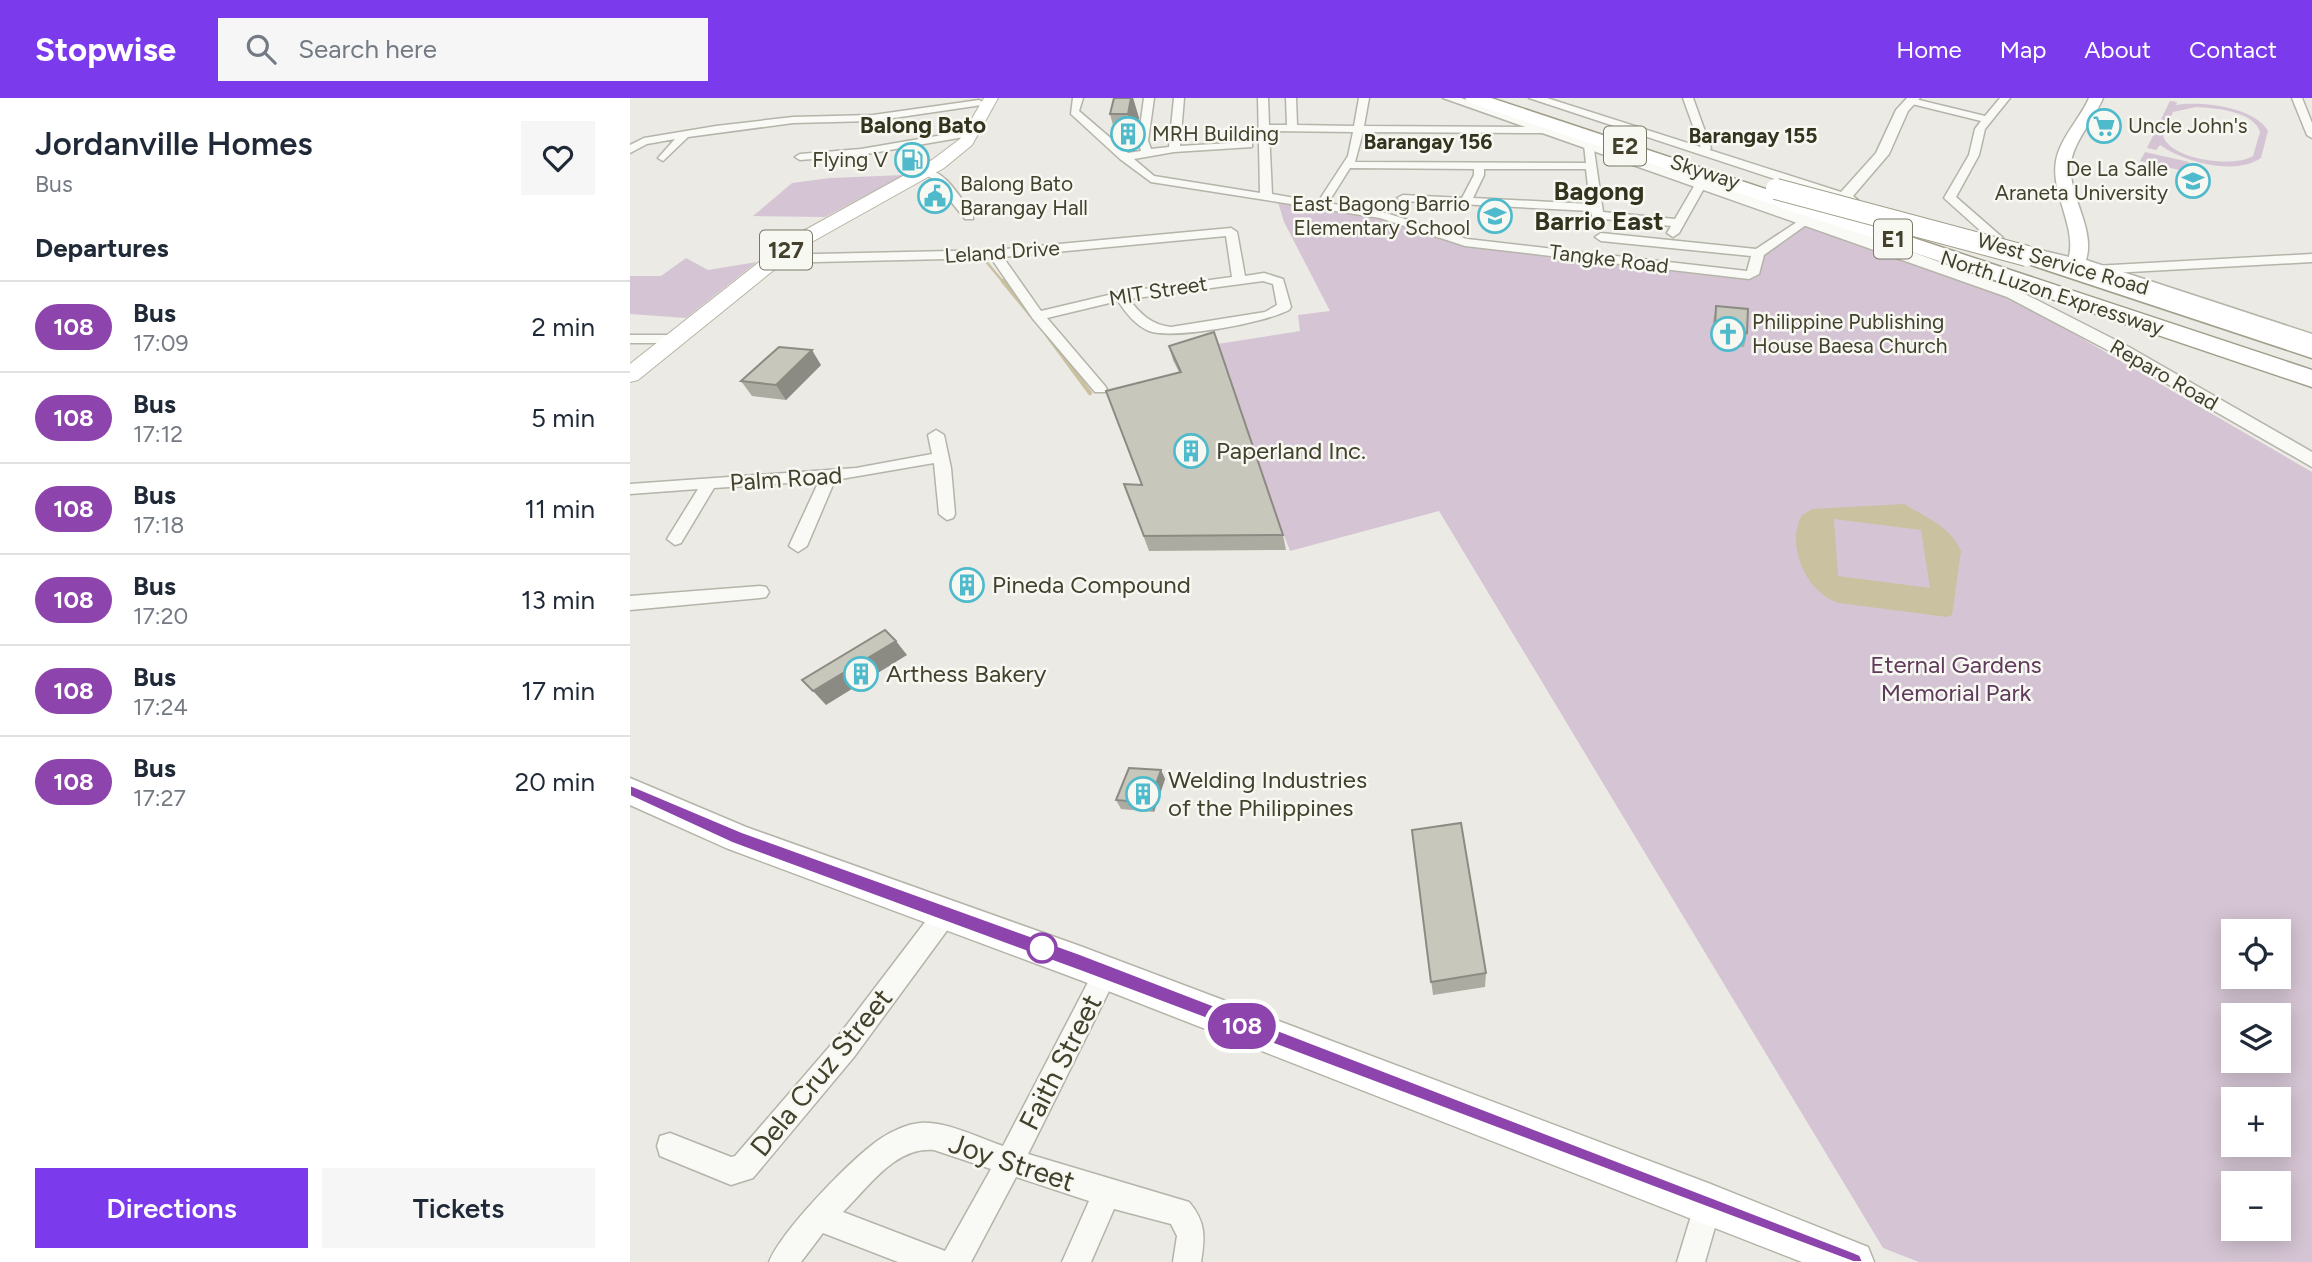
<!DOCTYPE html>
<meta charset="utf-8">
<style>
:root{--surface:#fff;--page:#f6f6f7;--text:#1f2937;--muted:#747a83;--line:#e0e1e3;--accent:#7c3aed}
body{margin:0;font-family:Figtree,sans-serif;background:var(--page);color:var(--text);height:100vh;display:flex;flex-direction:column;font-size:26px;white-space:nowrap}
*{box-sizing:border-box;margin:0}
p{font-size:23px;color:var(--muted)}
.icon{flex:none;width:38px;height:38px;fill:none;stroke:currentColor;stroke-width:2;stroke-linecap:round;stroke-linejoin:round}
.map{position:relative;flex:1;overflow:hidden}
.side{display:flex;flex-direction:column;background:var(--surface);width:630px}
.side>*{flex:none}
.badge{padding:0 14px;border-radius:23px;font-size:24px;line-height:46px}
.tools{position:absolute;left:1591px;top:821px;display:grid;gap:14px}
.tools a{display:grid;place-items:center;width:70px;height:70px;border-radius:0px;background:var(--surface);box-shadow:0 4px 18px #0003;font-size:35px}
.map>.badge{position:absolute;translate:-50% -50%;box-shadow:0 0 0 4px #fff}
h2{padding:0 35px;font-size:26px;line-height:63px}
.round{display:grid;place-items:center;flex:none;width:74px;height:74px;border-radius:0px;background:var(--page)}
.summary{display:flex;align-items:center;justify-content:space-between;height:119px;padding:0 35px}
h1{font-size:33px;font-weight:600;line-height:52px}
.button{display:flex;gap:14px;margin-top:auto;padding:14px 35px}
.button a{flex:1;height:80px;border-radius:0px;background:var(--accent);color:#fff;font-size:28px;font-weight:600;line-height:80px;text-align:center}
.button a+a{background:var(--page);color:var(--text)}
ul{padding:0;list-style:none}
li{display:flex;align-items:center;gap:21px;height:91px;padding:0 35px;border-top:2px solid var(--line)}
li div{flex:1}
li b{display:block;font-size:26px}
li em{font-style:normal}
li .badge{min-width:77px;font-weight:700;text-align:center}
header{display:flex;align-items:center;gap:42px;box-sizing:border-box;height:98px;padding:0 35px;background:var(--accent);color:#fff}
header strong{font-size:33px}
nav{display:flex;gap:38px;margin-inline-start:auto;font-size:24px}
.search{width:490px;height:63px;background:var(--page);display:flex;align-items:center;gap:18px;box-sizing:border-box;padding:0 24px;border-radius:0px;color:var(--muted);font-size:26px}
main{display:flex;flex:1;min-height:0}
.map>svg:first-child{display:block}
.green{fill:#d5c5d4;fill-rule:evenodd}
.water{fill:#cac1a0;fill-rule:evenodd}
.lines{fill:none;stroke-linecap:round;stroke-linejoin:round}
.stream-far1{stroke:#cac1a0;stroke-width:2.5}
.stream{stroke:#cac1a0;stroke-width:4.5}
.minor-casing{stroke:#b5b4a9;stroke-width:3}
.tertiary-casing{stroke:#b5b4a9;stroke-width:3}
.secondary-casing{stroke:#b5b4a9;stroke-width:3}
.primary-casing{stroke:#b7b4a3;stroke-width:2}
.motorway-casing{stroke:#a19f8b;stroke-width:3}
.minor{fill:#f9f9f6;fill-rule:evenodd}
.tertiary{fill:#f9f9f6;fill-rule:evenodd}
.secondary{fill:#fff;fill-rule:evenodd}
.primary{fill:#fff;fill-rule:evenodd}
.motorway{fill:#fff;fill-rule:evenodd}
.motorway-bridge-casing{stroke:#a19f8b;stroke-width:22;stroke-linecap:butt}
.motorway-bridge{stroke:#fff;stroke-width:20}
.wall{fill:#acaba1}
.shaded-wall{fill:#8c8b83}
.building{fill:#c8c7bb;stroke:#8c8b83;stroke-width:2}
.line{fill:#8e44ad;stroke:#fff;stroke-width:2}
.stop-dot{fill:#fff;stroke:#8e44ad;stroke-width:3.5}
.labels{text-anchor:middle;stroke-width:5;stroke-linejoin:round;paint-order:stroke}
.far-poi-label{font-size:21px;fill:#43412c;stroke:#f8f8f3;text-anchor:start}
.far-neighbourhood-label{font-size:21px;font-weight:bold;fill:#34331e;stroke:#f8f8f3}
.far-street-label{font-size:21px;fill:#43412c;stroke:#f8f8f3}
.far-quarter-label{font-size:23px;font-weight:bold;fill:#34331e;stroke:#f8f8f3}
.shield{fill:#f8f8f3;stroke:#797868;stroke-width:2}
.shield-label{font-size:23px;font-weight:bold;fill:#43412c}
.poi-label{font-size:24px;fill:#43412c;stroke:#f8f8f3;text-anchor:start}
.street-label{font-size:24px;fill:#43412c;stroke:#f8f8f3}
.park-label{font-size:24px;fill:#5f395b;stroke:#f8f8f3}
.far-district-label{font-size:26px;font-weight:bold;fill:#34331e;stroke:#f8f8f3}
.near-street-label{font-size:28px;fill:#43412c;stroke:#f8f8f3}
</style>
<header>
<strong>Stopwise</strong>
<div class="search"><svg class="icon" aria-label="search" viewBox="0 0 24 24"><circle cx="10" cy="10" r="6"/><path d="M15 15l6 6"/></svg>Search here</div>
<nav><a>Home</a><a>Map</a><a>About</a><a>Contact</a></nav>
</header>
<main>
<section class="side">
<div class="summary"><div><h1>Jordanville Homes</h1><p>Bus</p></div><a class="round"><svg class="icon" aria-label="heart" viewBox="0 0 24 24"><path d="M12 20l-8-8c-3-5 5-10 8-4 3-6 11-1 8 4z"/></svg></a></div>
<h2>Departures</h2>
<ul>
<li><span class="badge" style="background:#8e44ad;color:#fff">108</span><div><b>Bus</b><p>17:09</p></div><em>2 min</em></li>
<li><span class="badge" style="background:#8e44ad;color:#fff">108</span><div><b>Bus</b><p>17:12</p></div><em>5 min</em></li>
<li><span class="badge" style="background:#8e44ad;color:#fff">108</span><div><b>Bus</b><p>17:18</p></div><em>11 min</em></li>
<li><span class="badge" style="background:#8e44ad;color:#fff">108</span><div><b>Bus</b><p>17:20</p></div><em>13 min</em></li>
<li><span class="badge" style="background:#8e44ad;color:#fff">108</span><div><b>Bus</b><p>17:24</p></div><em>17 min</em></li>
<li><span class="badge" style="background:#8e44ad;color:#fff">108</span><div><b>Bus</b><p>17:27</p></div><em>20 min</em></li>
</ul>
<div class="button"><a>Directions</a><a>Tickets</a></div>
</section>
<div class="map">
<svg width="1682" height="1164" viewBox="0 0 1682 1164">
<rect width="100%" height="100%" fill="#ebeae4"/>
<!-- green -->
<path class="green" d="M 1540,3 L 1547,4 L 1546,7 C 1571,3 1625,9 1638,33 L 1631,60 C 1605,78 1554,64 1530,47 L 1526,52 L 1517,50 ZM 1566,9 C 1585,10 1624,13 1630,34 L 1623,58 C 1603,70 1541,62 1533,38 L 1543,14 Z
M 1515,54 L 1559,64 L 1554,73 L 1510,63 Z
M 274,77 L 195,119 L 123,118 L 162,85 L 200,80 Z
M 648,104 L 731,115 L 832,147 L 1123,180 L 1129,160 L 1177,126 L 1377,197 L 1682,374 L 1682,1164 L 1289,1164 L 1253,1150 L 809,413 L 660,453 L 581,247 L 670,233 L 668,217 L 700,213 L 654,124 ZM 1603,833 L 1648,833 L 1648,878 L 1603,878 ZM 1603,917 L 1648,917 L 1648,962 L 1603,962 ZM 1603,1001 L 1648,1001 L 1648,1046 L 1603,1046 ZM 1603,1085 L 1648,1085 L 1648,1130 L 1603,1130 Z
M 56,160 L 78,172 L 127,164 L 56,220 L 0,216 L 0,178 L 31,178 Z"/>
<!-- water -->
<path class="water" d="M 1274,406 C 1296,419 1322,430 1331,453 L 1322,517 L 1317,519 L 1209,505 C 1176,496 1155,446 1172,417 L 1182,411 ZM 1204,421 L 1291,432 L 1300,490 L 1208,478 Z"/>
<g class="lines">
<!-- stream-far1 -->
<path class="stream-far1" d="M 354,161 L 374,185"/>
<!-- stream -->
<path class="stream" d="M 373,183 L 401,217
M 418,238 L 460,295"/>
<!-- minor casing -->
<g class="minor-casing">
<path id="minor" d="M 443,0 L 453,0 L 449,13 L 498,55 L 511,53 L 508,43 L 514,0 L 524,0 L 518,43 L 521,51 L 539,49 L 544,0 L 554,0 L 550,48 L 618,44 L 622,45 L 622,49 L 544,54 L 504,61 L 524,78 L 630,95 L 628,0 L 638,0 L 639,27 L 657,27 L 656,0 L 666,0 L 667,27 L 724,28 L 729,0 L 739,0 L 734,28 L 912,29 L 917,32 L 912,35 L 733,34 L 725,64 L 956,65 L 954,47 L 963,45 L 973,114 L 1045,121 L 1067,83 L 1077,85 L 1049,135 L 1043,139 L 1037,135 L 1041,128 L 974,121 L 972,125 L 964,125 L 961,113 L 773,103 L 767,100 L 773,97 L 832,100 L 844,77 L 844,71 L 720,70 L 698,105 L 756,115 L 837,141 L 1117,173 L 1121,158 L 971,143 L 965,139 L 971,135 L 1126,151 L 1173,120 L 1183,122 L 1134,157 L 1129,176 L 1119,181 L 835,148 L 750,120 L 521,84 L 490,61 L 441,16 ZM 639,33 L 723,34 L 718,58 L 688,104 L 642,96 ZM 854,71 L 956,71 L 960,106 L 843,100 L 854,77 Z
M 1053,0 L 1063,0 L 1081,50 L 1077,56 L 1068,54 L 1071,50 Z
M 1281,0 L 1355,18 L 1370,0 L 1380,0 L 1355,31 L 1349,57 L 1326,99 L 1373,140 L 1374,150 L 1366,150 L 1363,144 L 1314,100 L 1339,57 L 1345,31 L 1351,23 L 1278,5 L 1278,1 Z
M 1662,0 L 1672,0 L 1682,25 L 1682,40 L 1677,37 Z
M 349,2 L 354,5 L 352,7 L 243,23 L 163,25 L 58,39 L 33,63 L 28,60 L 45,41 L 17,46 L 0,55 L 0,47 L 14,40 L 86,28 L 163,19 L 243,17 Z
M 330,34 L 334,35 L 334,39 L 231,57 L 170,62 L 165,59 L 170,56 L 231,51 Z
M 292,71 C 314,69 331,101 343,117 L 343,121 L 335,121 L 303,81 L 292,75 Z
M 601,130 L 607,134 L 615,178 L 634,175 L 653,181 L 661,209 L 659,212 C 634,225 544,242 519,233 C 505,227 496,215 488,203 L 417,220 L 475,288 L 477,291 L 475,294 L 465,294 L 403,221 L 361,160 L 142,165 L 136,161 L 142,157 L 365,152 ZM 596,138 L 602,179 L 491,194 L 411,213 L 373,159 ZM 633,183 L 643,186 L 647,207 L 635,214 L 541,229 C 522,227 510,216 499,201 Z
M 1682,156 L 1682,164 L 1464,176 L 1458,172 L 1464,168 Z
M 0,237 L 44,237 L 51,241 L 44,245 L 0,245 Z
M 306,332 L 314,337 L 321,370 L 325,416 L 323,420 L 317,422 L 309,416 L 304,365 L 205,382 L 177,448 L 168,454 L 159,448 L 189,383 L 84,390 L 51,445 L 45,447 L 37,441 L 68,391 L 0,396 L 0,386 L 226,370 L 302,356 L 298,337 Z
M 130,488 L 136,489 L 139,494 L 136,499 L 130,500 L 0,512 L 0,498 Z
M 316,804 L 324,807 L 328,815 L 324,823 L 224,959 L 123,1080 L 101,1087 L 30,1058 L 27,1048 L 30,1038 L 40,1035 L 101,1059 L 105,1058 L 206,941 L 308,807 Z
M 476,863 L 485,867 L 488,875 L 398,1056 L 559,1104 C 576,1124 575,1139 571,1164 L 543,1164 L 547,1138 L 541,1126 L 484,1111 L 461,1164 L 432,1164 L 459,1103 L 386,1079 L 341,1164 L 268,1164 L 193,1135 L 171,1164 L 139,1164 C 152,1132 221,1061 250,1041 C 262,1033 277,1026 290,1025 C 316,1023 349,1040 373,1048 L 467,867 ZM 304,1052 L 361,1071 L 315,1153 L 213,1114 C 238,1090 265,1048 304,1052 Z
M 1078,1091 L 1088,1095 L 1092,1105 L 1075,1164 L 1047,1164 L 1068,1095 Z"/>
</g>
<!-- tertiary casing -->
<g class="tertiary-casing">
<path id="tertiary" d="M 813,0 L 831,0 L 1274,151 L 1389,193 L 1499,249 L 1682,354 L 1682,369 L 1487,257 L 1377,199 Z
M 899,0 L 917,0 L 1211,94 L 1246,55 L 1266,12 L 1277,0 L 1290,0 L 1278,13 L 1259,56 L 1223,98 L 1228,102 L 1226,105 L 1221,106 Z
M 1393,148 L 1452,162 L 1454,165 L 1446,170 L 1388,156 L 1385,153 L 1388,150 Z"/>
</g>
<!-- secondary casing -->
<g class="secondary-casing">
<path id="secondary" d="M 1459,0 L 1473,0 C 1464,22 1445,41 1441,64 C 1437,97 1466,130 1456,162 L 1682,236 L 1682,248 L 1440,169 L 1437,165 C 1450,132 1420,97 1426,63 C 1430,40 1450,21 1459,0 Z
M 0,680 L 116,729 L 450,848 L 1078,1085 L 1238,1149 L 1244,1164 L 1172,1164 L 450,882 L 96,750 L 0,707 Z"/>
</g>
<!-- primary casing -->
<g class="primary-casing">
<path id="primary" d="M 354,0 L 368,0 L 342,47 L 314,70 L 171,150 L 8,282 L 0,284 L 0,266 L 157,142 L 302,62 L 330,41 Z"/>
</g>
<!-- motorway casing -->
<g class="motorway-casing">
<path id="motorway" d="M 835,0 L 861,0 L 1682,272 L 1682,289 L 838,4 Z
M 1397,151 L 1682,244 L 1682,260 L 1389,163 L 1386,158 L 1389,153 Z"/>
</g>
<!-- minor -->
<use href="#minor" class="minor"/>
<!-- tertiary -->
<use href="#tertiary" class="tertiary"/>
<!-- secondary -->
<use href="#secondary" class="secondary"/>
<!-- primary -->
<use href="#primary" class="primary"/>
<!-- motorway -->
<use href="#motorway" class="motorway"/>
<!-- motorway-bridge casing -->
<g class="motorway-bridge-casing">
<path id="motorway-bridge" d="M 1146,91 L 1397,158"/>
</g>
<!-- motorway-bridge -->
<use href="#motorway-bridge" class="motorway-bridge"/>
</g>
<!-- wall -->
<path class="wall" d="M 484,0 L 503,0 L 509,20 L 505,42 L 487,42 L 480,16 Z
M 1086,208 L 1117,235 L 1114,249 L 1082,246 L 1083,223 Z
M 539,248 L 653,437 L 656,452 L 519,453 L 494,386 L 512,387 L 549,274 L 543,262 Z
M 191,267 L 156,302 L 122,298 L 111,283 Z
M 531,672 L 535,681 L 524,714 L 491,711 L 486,702 Z
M 782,732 L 856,875 L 855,889 L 803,897 Z"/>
<!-- shaded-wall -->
<path class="shaded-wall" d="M 501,0 L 503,0 L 509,20 L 505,42 L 498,16 Z
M 182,252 L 191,267 L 156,302 L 146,287 Z
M 266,543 L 277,557 L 196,607 L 183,593 Z
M 531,672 L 535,681 L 524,714 L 519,705 Z"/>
<!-- building -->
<path class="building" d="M 484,0 L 501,0 L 498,16 L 480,16 Z
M 1086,208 L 1118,211 L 1117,235 L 1085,231 Z
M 584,234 L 653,437 L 514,438 L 494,386 L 512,387 L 476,293 L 551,274 L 539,248 Z
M 149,249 L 182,252 L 146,287 L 111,283 Z
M 255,532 L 266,543 L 183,593 L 172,582 Z
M 499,670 L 531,672 L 519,705 L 486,702 Z
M 831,725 L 856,875 L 801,884 L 782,732 Z"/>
<!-- line -->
<path class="line" d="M 0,687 L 112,734 L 450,856 L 1223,1154 L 1230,1157 L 1233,1164 L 1223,1164 L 450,873 L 102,745 L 0,698 Z"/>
<!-- icons -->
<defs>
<g id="supermarket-ring" transform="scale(1.75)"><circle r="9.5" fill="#f8f8f3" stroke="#4ebacb" stroke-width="1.5"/><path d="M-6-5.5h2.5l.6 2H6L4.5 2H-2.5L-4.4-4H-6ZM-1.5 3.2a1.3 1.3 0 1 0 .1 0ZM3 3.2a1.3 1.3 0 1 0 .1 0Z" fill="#4ebacb"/></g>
<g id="building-ring" transform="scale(1.75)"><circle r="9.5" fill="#f8f8f3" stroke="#4ebacb" stroke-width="1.5"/><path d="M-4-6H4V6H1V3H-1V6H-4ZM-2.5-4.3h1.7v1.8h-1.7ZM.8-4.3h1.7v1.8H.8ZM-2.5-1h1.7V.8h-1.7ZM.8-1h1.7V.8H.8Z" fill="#4ebacb"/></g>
<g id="fuel-ring" transform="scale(1.75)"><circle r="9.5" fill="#f8f8f3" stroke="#4ebacb" stroke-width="1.5"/><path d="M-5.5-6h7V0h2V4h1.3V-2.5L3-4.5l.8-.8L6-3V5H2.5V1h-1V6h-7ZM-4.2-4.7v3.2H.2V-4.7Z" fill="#4ebacb"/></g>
<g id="university-ring" transform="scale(1.75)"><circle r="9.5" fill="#f8f8f3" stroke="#4ebacb" stroke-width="1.5"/><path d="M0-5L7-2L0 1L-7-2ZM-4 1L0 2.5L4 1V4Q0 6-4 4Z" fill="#4ebacb"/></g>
<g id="civic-ring" transform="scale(1.75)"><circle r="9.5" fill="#f8f8f3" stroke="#4ebacb" stroke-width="1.5"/><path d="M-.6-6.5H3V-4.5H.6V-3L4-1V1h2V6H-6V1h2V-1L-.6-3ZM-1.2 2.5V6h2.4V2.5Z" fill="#4ebacb"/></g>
<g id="school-ring" transform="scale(1.75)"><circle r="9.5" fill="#f8f8f3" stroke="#4ebacb" stroke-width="1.5"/><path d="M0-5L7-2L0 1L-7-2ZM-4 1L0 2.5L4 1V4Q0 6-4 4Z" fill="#4ebacb"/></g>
<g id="church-ring" transform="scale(1.75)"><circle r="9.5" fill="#f8f8f3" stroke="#4ebacb" stroke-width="1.5"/><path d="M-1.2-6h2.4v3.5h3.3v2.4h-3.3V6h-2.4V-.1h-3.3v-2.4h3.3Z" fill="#4ebacb"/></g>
</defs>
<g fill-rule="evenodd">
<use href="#supermarket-ring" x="1474" y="28"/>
<use href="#building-ring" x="498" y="36"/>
<use href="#fuel-ring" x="282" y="62"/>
<use href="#university-ring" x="1563" y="83"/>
<use href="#civic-ring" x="305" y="98"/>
<use href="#school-ring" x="865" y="118"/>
<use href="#church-ring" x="1098" y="236"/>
<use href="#building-ring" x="561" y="353"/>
<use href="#building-ring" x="337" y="487"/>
<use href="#building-ring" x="231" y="576"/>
<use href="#building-ring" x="513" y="696"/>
</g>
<!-- markers -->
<circle class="stop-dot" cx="412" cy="850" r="14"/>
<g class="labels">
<!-- far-poi labels -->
<g class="far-poi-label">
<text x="1498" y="35">Uncle John's</text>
<text x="522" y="43">MRH Building</text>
<text x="258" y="69" text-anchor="end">Flying V</text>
<text x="1538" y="78" text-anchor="end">De La Salle<tspan x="1538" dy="24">Araneta University</tspan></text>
<text x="330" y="93">Balong Bato<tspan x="330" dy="24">Barangay Hall</tspan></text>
<text x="840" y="113" text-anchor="end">East Bagong Barrio<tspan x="840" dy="24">Elementary School</tspan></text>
<text x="1122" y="231">Philippine Publishing<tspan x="1122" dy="24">House Baesa Church</tspan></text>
</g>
<!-- far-neighbourhood labels -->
<g class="far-neighbourhood-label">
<text x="1123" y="45">Barangay 155</text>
<text x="798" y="51">Barangay 156</text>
</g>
<!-- far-street labels -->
<g class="far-street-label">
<text transform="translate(1075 74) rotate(18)" y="7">Skyway</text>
<text transform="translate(372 154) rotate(-4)" y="7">Leland Drive</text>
<text transform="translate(979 161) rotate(7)" y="7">Tangke Road</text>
<text transform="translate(1433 166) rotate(16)" y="7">West Service Road</text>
<text transform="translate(528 193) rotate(-9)" y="7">MIT Street</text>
<text transform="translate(1422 195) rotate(18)" y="7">North Luzon Expressway</text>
<text transform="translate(1534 277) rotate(30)" y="7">Reparo Road</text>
</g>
<!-- far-quarter labels -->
<g class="far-quarter-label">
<text x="293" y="35">Balong Bato</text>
</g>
<!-- shield labels -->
<g class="shield">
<rect x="974" y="28.5" width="42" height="39" rx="5"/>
<rect x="1244" y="121.5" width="38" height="39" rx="5"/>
<rect x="130" y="132.5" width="52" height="39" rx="5"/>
</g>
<g class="shield-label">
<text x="995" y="56">E2</text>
<text x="1263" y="149">E1</text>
<text x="156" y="160">127</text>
</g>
<!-- poi labels -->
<g class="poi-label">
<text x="586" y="361">Paperland Inc.</text>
<text x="362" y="495">Pineda Compound</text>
<text x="256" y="584">Arthess Bakery</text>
<text x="538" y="690">Welding Industries<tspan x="538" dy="28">of the Philippines</tspan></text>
</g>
<!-- street labels -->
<g class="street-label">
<text transform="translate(156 381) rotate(-4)" y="8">Palm Road</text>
</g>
<!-- park labels -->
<g class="park-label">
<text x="1326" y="575">Eternal Gardens<tspan x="1326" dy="28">Memorial Park</tspan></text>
</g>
<!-- far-district labels -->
<g class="far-district-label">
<text x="969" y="102">Bagong<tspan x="969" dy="30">Barrio East</tspan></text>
</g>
<!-- near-street labels -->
<g class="near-street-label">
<text transform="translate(430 964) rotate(-63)" y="10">Faith Street</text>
<text transform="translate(191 974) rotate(-51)" y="10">Dela Cruz Street</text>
<text transform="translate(382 1064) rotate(18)" y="10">Joy Street</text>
</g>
</g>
</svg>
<div class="tools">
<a><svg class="icon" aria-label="locate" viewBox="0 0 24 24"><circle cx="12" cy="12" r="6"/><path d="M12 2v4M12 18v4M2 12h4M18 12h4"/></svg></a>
<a><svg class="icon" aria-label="layers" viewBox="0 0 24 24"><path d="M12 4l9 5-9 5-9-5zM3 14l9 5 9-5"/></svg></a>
<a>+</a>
<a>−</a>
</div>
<b class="badge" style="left:612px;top:928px;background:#8e44ad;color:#fff">108</b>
</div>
</main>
